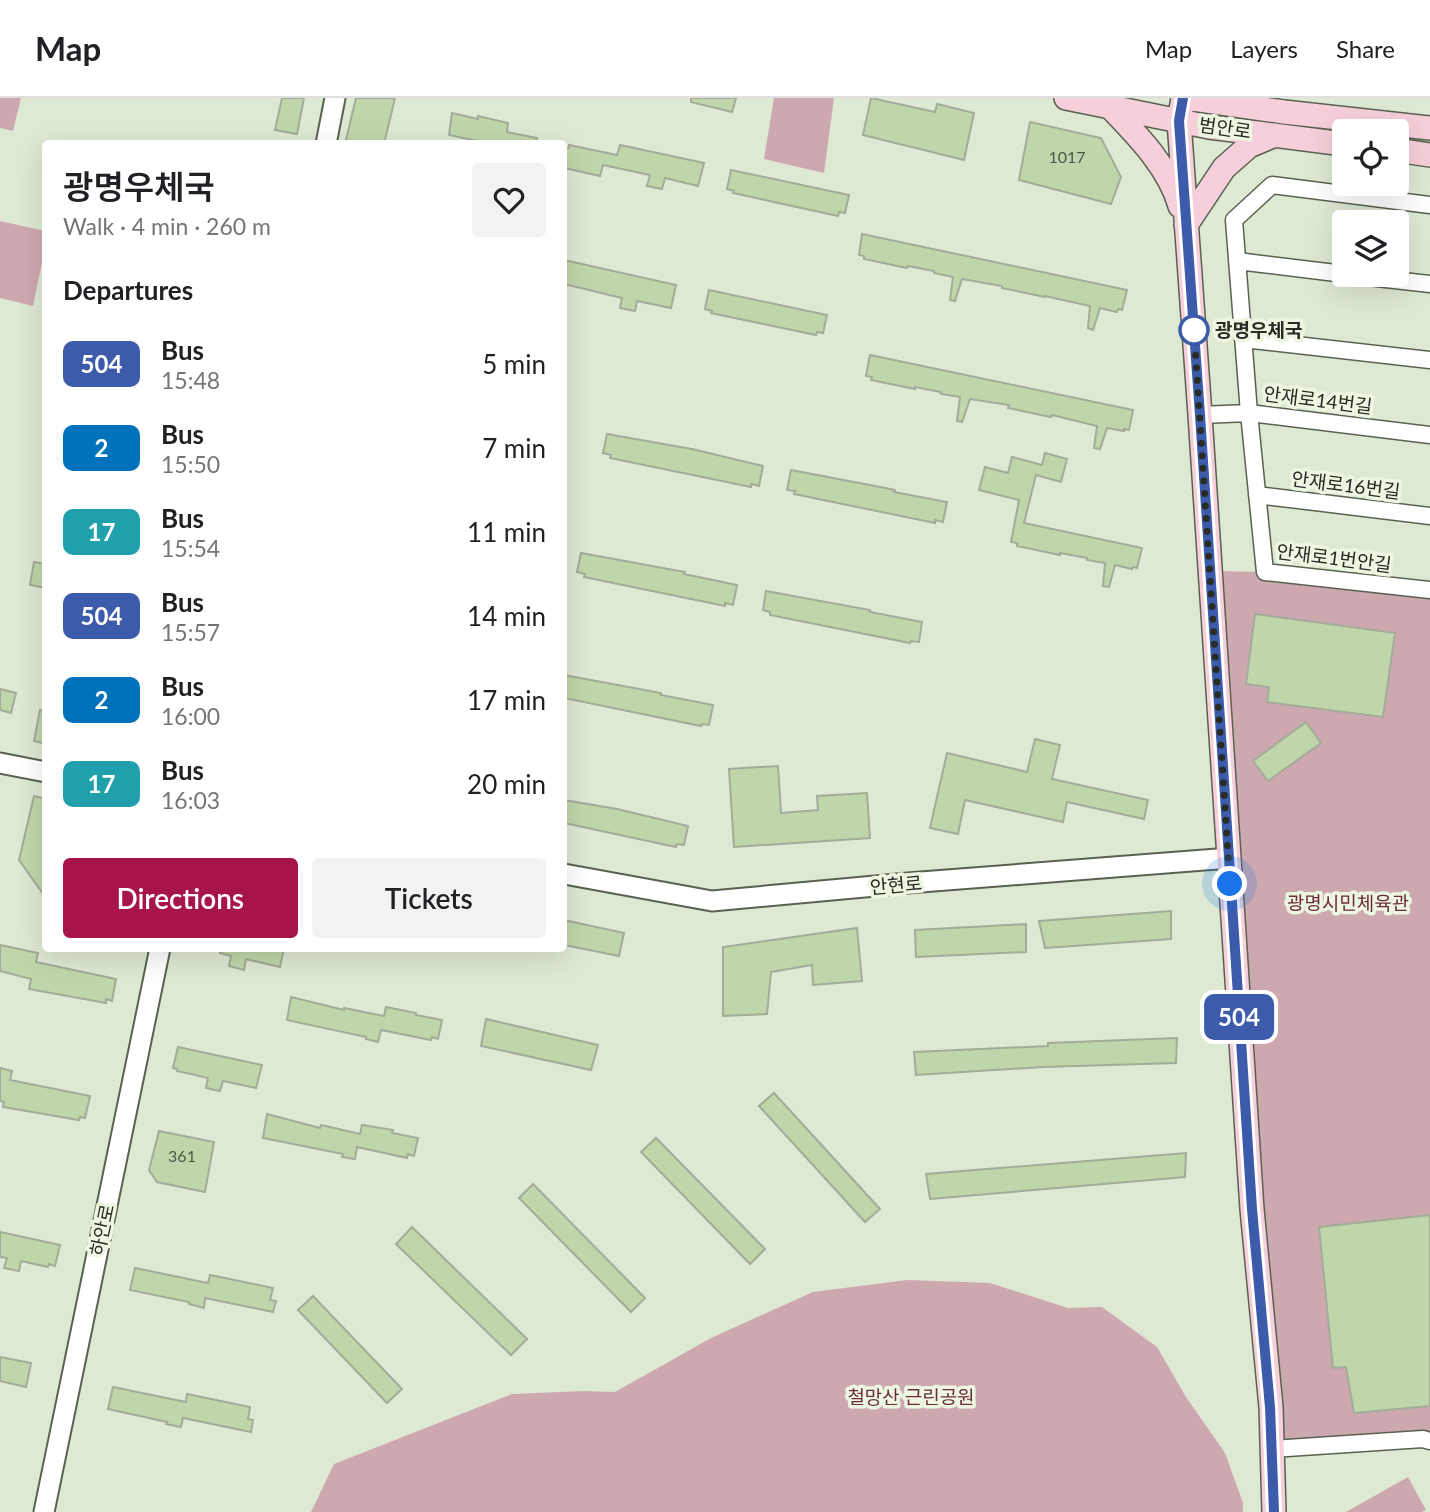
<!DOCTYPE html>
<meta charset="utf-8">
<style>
:root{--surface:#fff;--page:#f2f2f2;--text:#202124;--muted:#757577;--line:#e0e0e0;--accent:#a7134b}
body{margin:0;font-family:Lato,"Noto Sans KR",sans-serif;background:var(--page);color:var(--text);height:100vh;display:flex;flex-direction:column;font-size:26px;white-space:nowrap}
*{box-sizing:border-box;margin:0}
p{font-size:23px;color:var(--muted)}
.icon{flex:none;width:38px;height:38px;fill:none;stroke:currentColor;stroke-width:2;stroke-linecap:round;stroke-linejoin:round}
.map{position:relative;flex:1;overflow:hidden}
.sheet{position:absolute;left:42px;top:42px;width:525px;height:812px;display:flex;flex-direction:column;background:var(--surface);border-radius:7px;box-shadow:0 7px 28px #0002}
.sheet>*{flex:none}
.badge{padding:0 14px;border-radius:10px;font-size:24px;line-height:46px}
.controls{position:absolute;left:1332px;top:21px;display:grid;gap:14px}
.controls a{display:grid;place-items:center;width:77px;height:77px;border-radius:7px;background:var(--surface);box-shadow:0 7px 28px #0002;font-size:35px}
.you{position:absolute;width:35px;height:35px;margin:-18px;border:5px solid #fff;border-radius:50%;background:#1a73e8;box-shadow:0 0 0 10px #1a73e833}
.map>.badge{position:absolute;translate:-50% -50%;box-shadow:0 0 0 4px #fff}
h2{padding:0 21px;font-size:26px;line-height:63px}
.round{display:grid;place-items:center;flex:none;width:74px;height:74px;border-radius:7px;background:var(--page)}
.summary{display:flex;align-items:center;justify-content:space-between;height:119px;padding:0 21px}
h1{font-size:33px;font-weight:600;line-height:52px}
.cta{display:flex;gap:14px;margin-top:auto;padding:14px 21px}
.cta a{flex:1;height:80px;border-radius:7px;background:var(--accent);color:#fff;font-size:28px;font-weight:600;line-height:80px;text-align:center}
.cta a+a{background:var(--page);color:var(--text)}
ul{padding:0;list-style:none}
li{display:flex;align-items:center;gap:21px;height:84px;padding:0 21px}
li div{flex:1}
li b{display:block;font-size:26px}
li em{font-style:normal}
li .badge{min-width:77px;font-weight:700;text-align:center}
header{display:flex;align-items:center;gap:42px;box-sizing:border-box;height:98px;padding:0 35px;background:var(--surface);border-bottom:2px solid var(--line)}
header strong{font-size:33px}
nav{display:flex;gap:38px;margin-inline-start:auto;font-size:24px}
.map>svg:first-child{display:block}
.green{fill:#cea8af}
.building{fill:#c0d6aa;stroke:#a2ac98;stroke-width:2}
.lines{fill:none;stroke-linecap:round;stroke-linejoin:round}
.minor-casing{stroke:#596250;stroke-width:19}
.tertiary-casing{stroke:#596250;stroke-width:23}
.secondary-casing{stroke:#596250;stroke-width:26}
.minor{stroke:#fff;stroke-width:16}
.tertiary{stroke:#fff;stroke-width:19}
.secondary{stroke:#f7cfda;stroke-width:23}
.line-casing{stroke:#fff;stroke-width:16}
.line{stroke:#3d5bab;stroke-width:10}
.walk{stroke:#282c25;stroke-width:7;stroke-dasharray:0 12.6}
.stop-dot{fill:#fff;stroke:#3d5bab;stroke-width:3.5}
.labels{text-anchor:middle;stroke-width:7;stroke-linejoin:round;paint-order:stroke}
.number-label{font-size:16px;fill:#4e5646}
.street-label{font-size:19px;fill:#282c25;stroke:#ecf6e1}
.stop-label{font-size:19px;font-weight:bold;fill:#282c25;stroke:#ecf6e1;text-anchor:start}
.park-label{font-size:19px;fill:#6d2c3d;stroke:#ecf6e1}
</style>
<header>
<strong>Map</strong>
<nav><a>Map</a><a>Layers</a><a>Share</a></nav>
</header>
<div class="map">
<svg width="1430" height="1414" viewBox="0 0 1430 1414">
<rect width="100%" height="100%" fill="#dee9d4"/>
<!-- green -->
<path class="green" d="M 0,0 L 21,0 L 13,33 L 0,30 Z
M 774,0 L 834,0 L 824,75 L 764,61 Z
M 0,123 L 45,133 L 45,150 L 33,208 L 0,200 Z
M 1210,473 L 1265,474 L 1430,492 L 1430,1343 L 1272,1351 Z
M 907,1182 L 990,1185 L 1068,1210 L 1102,1209 L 1157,1249 L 1186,1299 L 1225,1355 L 1243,1405 L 1243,1414 L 311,1414 L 334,1366 L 512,1296 L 584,1293 L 615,1294 L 711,1240 L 813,1194 Z
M 1408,1379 L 1426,1412 L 1422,1414 L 1346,1414 Z"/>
<!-- building -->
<path class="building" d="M 282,0 L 304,0 L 297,36 L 275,32 Z
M 356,0 L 395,0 L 384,46 L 345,46 Z
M 691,0 L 736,0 L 732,14 L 691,4 Z
M 871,0 L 935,14 L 937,6 L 974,15 L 964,62 L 863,37 Z
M 452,15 L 478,21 L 478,18 L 508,25 L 507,34 L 537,40 L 536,46 L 492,46 L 449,37 Z
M 1030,24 L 1101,40 L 1121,79 L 1111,106 L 1019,82 Z
M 569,47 L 617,57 L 620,47 L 704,65 L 698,88 L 665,80 L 662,91 L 647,88 L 650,77 L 603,67 L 600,78 L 564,70 L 564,49 L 569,50 Z
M 731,72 L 849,97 L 845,115 L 839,114 L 838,118 L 733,95 L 734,93 L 727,91 Z
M 862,136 L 1127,192 L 1122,212 L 1118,211 L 1117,214 L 1100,210 L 1093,232 L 1088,230 L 1090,208 L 1045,198 L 1045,199 L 1002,190 L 1002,188 L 962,181 L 955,203 L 950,202 L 953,179 L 934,175 L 934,173 L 908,168 L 907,170 L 864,161 L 864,158 L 859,157 Z
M 564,162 L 676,187 L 671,210 L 637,203 L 635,213 L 620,210 L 622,200 L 564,186 Z
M 709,192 L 827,217 L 823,235 L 817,234 L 816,237 L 711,215 L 712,213 L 705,211 Z
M 870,257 L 1133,312 L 1129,332 L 1124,331 L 1124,333 L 1107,330 L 1100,351 L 1094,350 L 1097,328 L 1052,317 L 1051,319 L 1008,310 L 1009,307 L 970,301 L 962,324 L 957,323 L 960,299 L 941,296 L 941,294 L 915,289 L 915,291 L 871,282 L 872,279 L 866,278 Z
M 607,336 L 692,351 L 763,368 L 759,388 L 751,386 L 751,389 L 610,360 L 611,357 L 603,355 Z
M 1045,355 L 1067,361 L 1061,384 L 1036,377 L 1024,425 L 1142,450 L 1137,470 L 1133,469 L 1132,471 L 1115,467 L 1109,489 L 1103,488 L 1105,465 L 1087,462 L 1087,460 L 1060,455 L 1060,457 L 1017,448 L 1017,445 L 1011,444 L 1019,402 L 979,392 L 985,369 L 1008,375 L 1012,359 L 1042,367 Z
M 791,372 L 875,388 L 895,392 L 894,394 L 947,404 L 943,424 L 935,422 L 935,425 L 794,396 L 795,393 L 787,392 Z
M 581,455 L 685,474 L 684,476 L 737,487 L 733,507 L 725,505 L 725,508 L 584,479 L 585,476 L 577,474 Z
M 34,464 L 46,466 L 46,490 L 30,487 Z
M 766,493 L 870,512 L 870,514 L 922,524 L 919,544 L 911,543 L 910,545 L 770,517 L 770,514 L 763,512 Z
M 1255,516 L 1395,535 L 1383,619 L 1267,604 L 1269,589 L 1246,586 Z
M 564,577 L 661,595 L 661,597 L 713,607 L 709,627 L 702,626 L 701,628 L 564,600 Z
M 0,591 L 16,595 L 11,615 L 0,612 Z
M 40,612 L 46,612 L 46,646 L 34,643 Z
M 1306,624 L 1321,645 L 1268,683 L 1253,663 Z
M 1035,641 L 1060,647 L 1052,681 L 1148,702 L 1144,721 L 1067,704 L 1063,724 L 965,702 L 958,736 L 930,730 L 947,655 L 1027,674 Z
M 778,668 L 781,715 L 818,712 L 817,698 L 867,695 L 870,740 L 734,749 L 729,671 Z
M 34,698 L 46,701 L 46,800 L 19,762 Z
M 564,702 L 617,711 L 688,728 L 684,747 L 677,746 L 676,749 L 564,725 Z
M 1171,813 L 1171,841 L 1045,850 L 1039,823 Z
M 564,822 L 624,835 L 619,858 L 564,847 Z
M 1026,826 L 1026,854 L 916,859 L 915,832 Z
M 857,830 L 862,883 L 813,887 L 812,867 L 771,874 L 767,916 L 723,918 L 723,849 Z
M 0,847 L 38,855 L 36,864 L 116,881 L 112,903 L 106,901 L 106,905 L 29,891 L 31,881 L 0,873 Z
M 220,850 L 284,850 L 280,869 L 246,861 L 244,872 L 229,868 L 231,858 L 220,855 Z
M 291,899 L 344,912 L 344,910 L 384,918 L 386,909 L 416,915 L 416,917 L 442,922 L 438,941 L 432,939 L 431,942 L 381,932 L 378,944 L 366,941 L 366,939 L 287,922 Z
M 486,921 L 598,947 L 591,972 L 481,948 Z
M 1177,940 L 1176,965 L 1043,969 L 916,977 L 914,954 L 1048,948 L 1048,945 Z
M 178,949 L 262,967 L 256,990 L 223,983 L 220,993 L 206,990 L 208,980 L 177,973 L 177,971 L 173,970 Z
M 0,970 L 12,973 L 10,982 L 90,998 L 85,1020 L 80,1019 L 79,1022 L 3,1009 L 4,1004 L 0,1003 Z
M 774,995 L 880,1111 L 865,1124 L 759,1008 Z
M 267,1016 L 320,1030 L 321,1027 L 360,1036 L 362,1027 L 393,1032 L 392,1035 L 418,1040 L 414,1058 L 408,1056 L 407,1060 L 357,1049 L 355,1061 L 342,1059 L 343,1056 L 263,1040 Z
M 159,1033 L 214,1044 L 205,1094 L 157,1084 L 149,1072 Z
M 656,1040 L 765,1151 L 750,1166 L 641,1054 Z
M 1186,1055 L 1185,1079 L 930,1101 L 926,1076 Z
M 533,1086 L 645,1200 L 631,1214 L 519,1100 Z
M 1430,1117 L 1430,1308 L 1354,1315 L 1346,1269 L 1333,1270 L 1319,1129 Z
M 412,1129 L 527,1241 L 511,1257 L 396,1146 Z
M 0,1134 L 60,1147 L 55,1168 L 49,1166 L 48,1169 L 21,1163 L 19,1173 L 4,1170 L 7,1160 L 0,1159 Z
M 135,1170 L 208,1185 L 210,1177 L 273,1190 L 270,1202 L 276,1203 L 273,1214 L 205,1200 L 204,1210 L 189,1206 L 189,1204 L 130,1192 Z
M 313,1198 L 402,1291 L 387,1305 L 298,1212 Z
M 0,1259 L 31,1265 L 26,1289 L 0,1283 Z
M 113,1289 L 186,1304 L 187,1296 L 250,1309 L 248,1321 L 253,1322 L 251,1334 L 183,1320 L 181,1329 L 166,1326 L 167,1324 L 108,1311 Z"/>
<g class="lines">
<!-- minor casing -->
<g class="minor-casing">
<path id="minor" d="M 1430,107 L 1272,87 L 1234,122 L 1249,315 L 1265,474 L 1430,492
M 1237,163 L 1344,176
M 1350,177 L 1430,186
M 1243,241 L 1430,262
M 1200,317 L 1249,315 L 1430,337
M 1257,397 L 1430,418
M 1272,1351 L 1423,1341 L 1430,1343"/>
</g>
<!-- tertiary casing -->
<g class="tertiary-casing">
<path id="tertiary" d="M 326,46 L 335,0
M 0,665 L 46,674
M 564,776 L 712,803 L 908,785 L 1230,760
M 44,1414 L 160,850"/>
</g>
<!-- secondary casing -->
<g class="secondary-casing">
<path id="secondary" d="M 1066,0 L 1209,29 L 1344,46
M 1183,0 L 1179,23 L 1200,317 L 1252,1111 L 1271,1309 L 1274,1414
M 1186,0 L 1284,14 L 1430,30
M 1110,9 C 1137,37 1169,69 1180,108
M 1396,52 L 1430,57
M 1186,127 L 1224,70 L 1249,48 L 1275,37"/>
</g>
<!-- minor -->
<use href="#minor" class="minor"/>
<!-- tertiary -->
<use href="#tertiary" class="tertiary"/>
<!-- secondary -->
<use href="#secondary" class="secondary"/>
</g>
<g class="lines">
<!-- line casing -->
<g class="line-casing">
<path id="line" d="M 1183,0 L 1179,23 L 1200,317 L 1252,1111 L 1270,1309 L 1274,1414"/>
</g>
<!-- line -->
<use href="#line" class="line"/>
<!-- walk -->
<path class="walk" d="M 1194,232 L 1230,786"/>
</g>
<!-- markers -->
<circle class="stop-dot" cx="1194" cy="232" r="14"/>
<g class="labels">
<!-- number labels -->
<g class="number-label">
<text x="1067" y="65">1017</text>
<text x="182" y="1064">361</text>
</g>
<!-- street labels -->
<g class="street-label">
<text transform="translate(1225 30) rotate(8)" y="7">범안로</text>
<text transform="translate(1318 302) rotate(7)" y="7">안재로14번길</text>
<text transform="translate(1346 387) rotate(7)" y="7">안재로16번길</text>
<text transform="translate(1334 460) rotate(7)" y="7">안재로1번안길</text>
<text transform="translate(896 787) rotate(-5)" y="7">안현로</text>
<text transform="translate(102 1132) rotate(-78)" y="7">하안로</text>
</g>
<!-- stop labels -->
<g class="stop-label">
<text x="1215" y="239">광명우체국</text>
</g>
<!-- park labels -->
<g class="park-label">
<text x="1348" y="812">광명시민체육관</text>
<text x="911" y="1306">철망산 근린공원</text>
</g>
</g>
</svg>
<div class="controls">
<a><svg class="icon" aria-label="locate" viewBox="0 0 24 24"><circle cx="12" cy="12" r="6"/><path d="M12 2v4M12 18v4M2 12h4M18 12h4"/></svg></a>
<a><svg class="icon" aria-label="layers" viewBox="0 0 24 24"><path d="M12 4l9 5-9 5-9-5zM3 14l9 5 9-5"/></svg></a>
</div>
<div class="you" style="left:1230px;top:786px"></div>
<b class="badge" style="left:1239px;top:919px;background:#3d5bab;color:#fff">504</b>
<section class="sheet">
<div class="summary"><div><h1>광명우체국</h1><p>Walk · 4 min · 260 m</p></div><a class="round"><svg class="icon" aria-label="heart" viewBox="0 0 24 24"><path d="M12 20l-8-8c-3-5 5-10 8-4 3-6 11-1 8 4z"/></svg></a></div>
<h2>Departures</h2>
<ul>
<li><span class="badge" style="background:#3d5bab;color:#fff">504</span><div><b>Bus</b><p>15:48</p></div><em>5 min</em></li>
<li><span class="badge" style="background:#0072bc;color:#fff">2</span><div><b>Bus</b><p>15:50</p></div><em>7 min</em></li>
<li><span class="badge" style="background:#20a0aa;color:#fff">17</span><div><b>Bus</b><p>15:54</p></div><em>11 min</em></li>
<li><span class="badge" style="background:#3d5bab;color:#fff">504</span><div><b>Bus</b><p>15:57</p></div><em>14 min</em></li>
<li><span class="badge" style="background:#0072bc;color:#fff">2</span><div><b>Bus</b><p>16:00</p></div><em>17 min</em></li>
<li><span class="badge" style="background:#20a0aa;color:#fff">17</span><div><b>Bus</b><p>16:03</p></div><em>20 min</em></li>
</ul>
<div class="cta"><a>Directions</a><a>Tickets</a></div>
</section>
</div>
